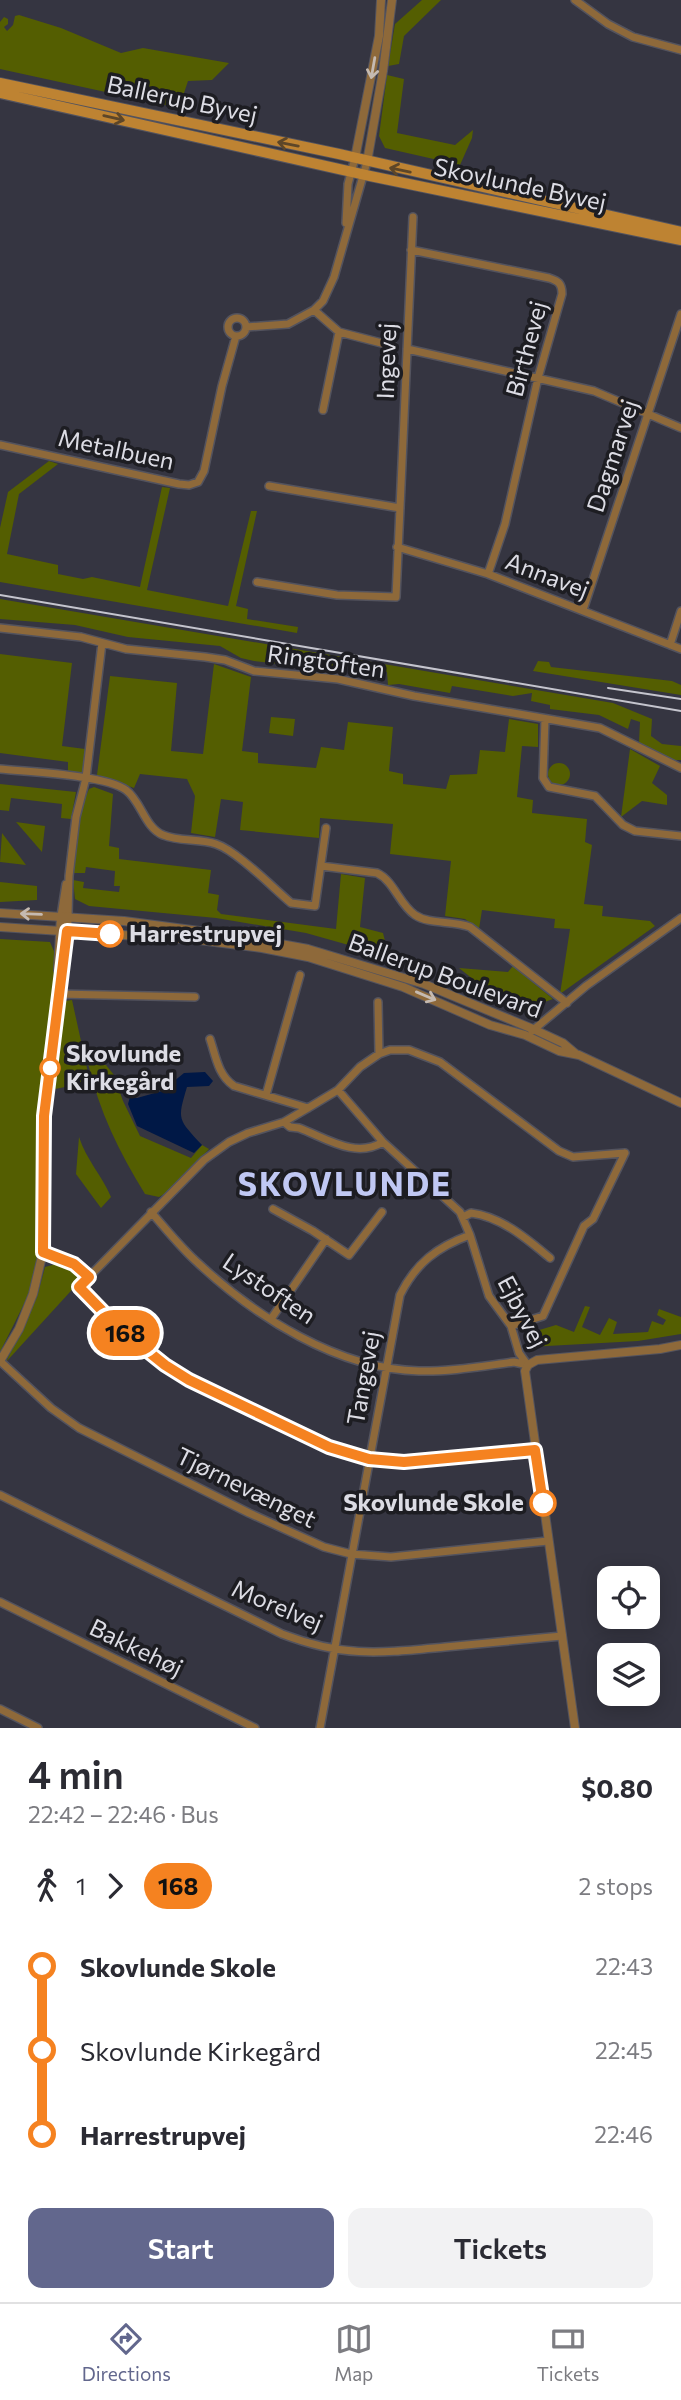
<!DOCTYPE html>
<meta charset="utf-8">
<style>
:root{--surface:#fff;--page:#f2f2f3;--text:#2b2b33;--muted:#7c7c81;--line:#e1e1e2;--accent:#62678d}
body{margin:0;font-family:Commissioner,sans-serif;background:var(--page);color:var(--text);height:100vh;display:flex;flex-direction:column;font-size:26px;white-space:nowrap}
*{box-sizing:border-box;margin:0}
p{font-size:23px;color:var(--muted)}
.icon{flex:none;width:38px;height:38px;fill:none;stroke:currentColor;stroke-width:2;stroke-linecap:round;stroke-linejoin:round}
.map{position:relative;height:1728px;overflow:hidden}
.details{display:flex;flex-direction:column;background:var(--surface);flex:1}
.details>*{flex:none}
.badge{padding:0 14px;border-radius:23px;font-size:24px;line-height:46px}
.fabs{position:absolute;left:597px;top:1566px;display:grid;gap:14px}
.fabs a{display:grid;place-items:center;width:63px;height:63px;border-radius:14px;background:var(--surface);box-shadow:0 4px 18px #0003;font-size:35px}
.map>.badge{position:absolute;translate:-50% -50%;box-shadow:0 0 0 4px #fff}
.legs{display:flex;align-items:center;gap:10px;height:77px;padding:0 28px;font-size:23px}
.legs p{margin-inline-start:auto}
.summary{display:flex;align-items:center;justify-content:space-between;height:119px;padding:0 28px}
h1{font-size:38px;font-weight:600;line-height:52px}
.button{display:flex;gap:14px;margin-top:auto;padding:14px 28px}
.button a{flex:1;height:80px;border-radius:14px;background:var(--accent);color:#fff;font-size:28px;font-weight:600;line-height:80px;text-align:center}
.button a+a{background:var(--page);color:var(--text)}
ul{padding:0 28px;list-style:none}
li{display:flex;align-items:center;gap:24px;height:84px;font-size:26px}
li i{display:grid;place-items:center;width:10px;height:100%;margin:0 9px;background:currentColor}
li i::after{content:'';width:18px;height:18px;margin:-9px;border:5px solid;border-radius:50%;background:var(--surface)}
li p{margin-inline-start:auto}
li:first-child i{background:linear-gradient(#0000 50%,currentColor 0)}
li:last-child i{background:linear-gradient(currentColor 50%,#0000 0)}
.tabs{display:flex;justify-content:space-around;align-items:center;height:98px;border-top:2px solid var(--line);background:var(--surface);font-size:19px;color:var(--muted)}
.tabs a{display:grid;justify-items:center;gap:4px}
.tabs .selected{color:var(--accent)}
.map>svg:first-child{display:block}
.green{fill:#545e01}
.water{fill:#001846}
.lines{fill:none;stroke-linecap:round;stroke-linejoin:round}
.minor-casing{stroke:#53535e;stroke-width:10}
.tertiary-casing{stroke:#53535e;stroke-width:10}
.secondary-casing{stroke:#53535e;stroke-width:12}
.minor{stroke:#8e693a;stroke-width:7}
.tertiary{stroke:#8e693a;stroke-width:8}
.secondary{stroke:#be8332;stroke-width:10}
.tram{stroke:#c5c5ce;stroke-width:2}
.oneway{stroke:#c5bab1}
.oneway2{stroke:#5d4628}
.line-1-casing{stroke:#fff;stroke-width:16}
.line-1{stroke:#f58220;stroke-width:10}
.stop-1-dot{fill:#fff;stroke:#f58220;stroke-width:3.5}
.labels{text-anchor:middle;stroke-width:7;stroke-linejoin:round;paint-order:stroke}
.street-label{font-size:24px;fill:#dcdce4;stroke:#1d1d22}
.stop-label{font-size:24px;font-weight:bold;fill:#dcdce4;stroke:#1d1d22;text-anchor:start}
.district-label{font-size:32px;font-weight:bold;letter-spacing:2px;fill:#c0c8f3;stroke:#1d1d22}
</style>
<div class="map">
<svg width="681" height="1728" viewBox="0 0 681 1728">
<rect width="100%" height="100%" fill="#353541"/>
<!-- green -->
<path class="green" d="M 422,0 L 441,0 L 404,36 L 399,64 L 388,66 L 395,24 Z
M 19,15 L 61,28 L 121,53 L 143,48 L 229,63 L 212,80 L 188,81 L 179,108 L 0,69 L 0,22 L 4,17 L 8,19 L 8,24 L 4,27 L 7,31 L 13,25 L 15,16 Z
M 387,75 L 404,79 L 397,133 L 455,145 L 473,130 L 472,138 L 460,165 L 385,148 L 379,136 Z
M 49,461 L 58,464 L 19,494 L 7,554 L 58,565 L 58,574 L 83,579 L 92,577 L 140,587 L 162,487 L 170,488 L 147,590 L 228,606 L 251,511 L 257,511 L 236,606 L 248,609 L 247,619 L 298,627 L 297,633 L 0,582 L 0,528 L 8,492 Z
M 0,599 L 613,703 L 652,719 L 651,736 L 662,744 L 681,746 L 681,760 L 669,760 L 639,743 L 640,722 L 631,719 L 628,729 L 599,715 L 550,709 L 550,705 L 531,701 L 532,693 L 513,696 L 452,686 L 450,693 L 399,684 L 388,685 L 387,672 L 342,663 L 338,671 L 254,661 L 241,658 L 220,646 L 128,637 L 75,625 L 0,619 Z
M 0,654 L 72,663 L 62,746 L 85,749 L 83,773 L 68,771 L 68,762 L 0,753 Z
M 538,661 L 549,662 L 551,667 L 672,681 L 681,685 L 681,695 L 533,671 Z
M 214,664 L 251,677 L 242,751 L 258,753 L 258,763 L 316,768 L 321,747 L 344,750 L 348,722 L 393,727 L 389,771 L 403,774 L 403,784 L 446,789 L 450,775 L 477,774 L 480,750 L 505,752 L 509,719 L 538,724 L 538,747 L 522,746 L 517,797 L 533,800 L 532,813 L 587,819 L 585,842 L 592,845 L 584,904 L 603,906 L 602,916 L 650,921 L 655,926 L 560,994 L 570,929 L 554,928 L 555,919 L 482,910 L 479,929 L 465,919 L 445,916 L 451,861 L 390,854 L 393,824 L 320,818 L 319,838 L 240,830 L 243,802 L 221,799 L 215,837 L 191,833 L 195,796 L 187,779 L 140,774 L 134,788 L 97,775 L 110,676 L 177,683 L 171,751 L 203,754 Z
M 271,717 L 295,719 L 293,736 L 269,733 Z
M 630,749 L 660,766 L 652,783 L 667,795 L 667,805 L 642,801 L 621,817 Z
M548 774a11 11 0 1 1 22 0a11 11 0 1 1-22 0Z
M 0,784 L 76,792 L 71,819 L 61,818 L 62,804 L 11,798 L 9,811 L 0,810 Z
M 94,787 L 113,794 L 109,846 L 119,848 L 119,859 L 211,870 L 208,893 L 219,895 L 217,910 L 221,914 L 336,929 L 341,874 L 365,878 L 360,927 L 383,933 L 388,953 L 384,955 L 306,933 L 216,918 L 89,906 L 75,899 L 73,880 L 84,882 L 83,888 L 119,892 L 120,886 L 114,886 L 115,871 L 86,867 L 85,873 L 73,873 L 82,806 L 89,789 Z
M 16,822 L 45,826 L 42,852 Z
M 2,833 L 26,865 L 0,862 Z
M 0,882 L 37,886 L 37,900 L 0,902 Z
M 0,939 L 50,942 L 56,956 L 40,1144 L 40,1238 L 36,1269 L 30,1292 L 0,1352 Z
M 513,966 L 553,999 L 525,1009 L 477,988 L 479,984 L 459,968 L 508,972 Z
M 72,1000 L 90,1082 L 55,1089 L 58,1041 L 65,1001 Z
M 88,1063 L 106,1065 L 114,1075 L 123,1101 L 140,1136 L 191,1158 L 202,1145 L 209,1149 L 171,1190 L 159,1197 L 145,1194 C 119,1152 99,1111 88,1063 Z
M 79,1137 C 86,1159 102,1176 111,1197 L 101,1208 L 76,1174 Z
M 56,1264 L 71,1269 L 80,1281 L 6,1362 L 37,1297 L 45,1267 Z
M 585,1306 L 590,1307 L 582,1327 L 600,1335 L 609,1318 L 617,1322 L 613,1334 L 648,1332 L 652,1321 L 663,1325 L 666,1320 L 657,1315 L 659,1309 L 681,1317 L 681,1334 L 638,1341 L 529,1347 L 536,1331 L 556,1325 L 574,1332 Z"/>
<!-- water -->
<path class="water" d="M 205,1072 L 213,1081 L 209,1086 L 187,1087 C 177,1120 178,1119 202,1145 L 194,1153 L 137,1126 L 128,1104 L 130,1097 L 137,1098 L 162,1091 L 184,1073 Z"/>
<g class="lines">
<!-- minor casing -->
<g class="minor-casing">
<path id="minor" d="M 575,0 L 608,24 L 633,37 L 681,50
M 346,223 L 348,184 L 355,158
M 411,250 L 549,278 C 558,281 562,283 562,294 L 538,378 L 505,524 L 488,574
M 314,310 L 339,332 L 393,346
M228 327a9 9 0 1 1 18 0a9 9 0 1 1-18 0Z
M 246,327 L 288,324 L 314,310 L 323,301 L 334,277 L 367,162
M 407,349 L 594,391 L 681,428
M 323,410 L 339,332
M 0,445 L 179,484 L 189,485 L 198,482 L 204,471 L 222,386 L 236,336
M 269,486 L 400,508
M 397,547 L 488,574 L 681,649
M 257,582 L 337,595 L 396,597 L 413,217
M 583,610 L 681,314
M 0,628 L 81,637 L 126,649 L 205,657 L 225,660 L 254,671 L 338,679 L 414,696 L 600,728 L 681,768
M 670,645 L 681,611
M 545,719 L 543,778 L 549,787 L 595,796 L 623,825 L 635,831 L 681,836
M 0,769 C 28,772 106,775 126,790 C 141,801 145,828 163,835 C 179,842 199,838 216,844 C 237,851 272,887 291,903 L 315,906 L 326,828
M 321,866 L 377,873 C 394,881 399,904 415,915 C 430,925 453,920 470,927 L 567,1003
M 61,916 L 66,884
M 68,916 L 69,876 L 76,817 L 86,778 L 102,643
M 58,994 L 195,997
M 378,1002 L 379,1054
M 532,1031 L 586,986 L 681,918
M 210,1039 C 216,1057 218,1075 234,1086 L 308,1108
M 338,1090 L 383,1142 L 460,1212 L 470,1235 L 489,1296 L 511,1326 L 519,1353 L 527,1364
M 266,1095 L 300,975
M 284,1122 L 290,1127 L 299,1128 C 326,1138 355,1159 383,1142
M 273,1209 L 313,1231 L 349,1255 L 382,1212
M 151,1212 C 166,1229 181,1248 198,1263 C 256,1317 337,1369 419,1371 C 450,1372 483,1366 514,1362 L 528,1365
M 463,1217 L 471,1213 C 502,1217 527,1239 550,1258
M 43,1252 L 74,1264 L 89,1277
M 271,1319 L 326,1239
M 511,1326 L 543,1316 L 584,1226 L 593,1219 L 625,1153
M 0,1361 L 51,1408 L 79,1428 L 249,1513 L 324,1547 L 351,1554 L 391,1557 L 548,1541
M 535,1450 L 403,1462 L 369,1459 L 329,1447 L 189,1380 L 155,1359 L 120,1329 L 79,1287 L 204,1160 L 229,1142 L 248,1133 L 284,1122 L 308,1108 L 338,1090 L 360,1067 L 379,1054 L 390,1050 L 409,1050 L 440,1062 L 559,1151 L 573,1157 L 625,1153
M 0,1495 L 282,1634 C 345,1658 380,1653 445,1647 C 484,1643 523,1640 562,1636
M 0,1602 L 255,1728
M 0,1709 L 38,1728
M 320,1728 L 400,1295 C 416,1263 437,1247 470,1235"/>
</g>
<!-- tertiary casing -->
<g class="tertiary-casing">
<path id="tertiary" d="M 355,158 L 379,36 L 381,0
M 367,162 L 383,71 L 392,0
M 0,913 L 124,921 L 237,936 L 308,949 L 424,984 L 533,1029 L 563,1043 L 576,1054
M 0,927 L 199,940 L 262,948 L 308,957 L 403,987 L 490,1025 L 525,1035 L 559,1051 L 579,1055 L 681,1103
M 58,970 L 61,916
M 0,1361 L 19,1329 L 33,1294 L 43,1252 L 44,1116 L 68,916
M 575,1728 L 525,1371 L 528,1365 L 537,1360 L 660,1349 L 681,1345"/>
</g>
<!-- secondary casing -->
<g class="secondary-casing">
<path id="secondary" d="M 0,83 L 339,154 L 681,232
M 0,93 L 370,176 L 681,240"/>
</g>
<!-- minor -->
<use href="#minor" class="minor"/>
<!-- tertiary -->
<use href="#tertiary" class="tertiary"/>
<!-- secondary -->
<use href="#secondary" class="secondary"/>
<!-- tram -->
<path class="tram" d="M 0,595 L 681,711
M 608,688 L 681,699"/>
</g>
<!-- one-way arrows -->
<defs><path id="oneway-shaft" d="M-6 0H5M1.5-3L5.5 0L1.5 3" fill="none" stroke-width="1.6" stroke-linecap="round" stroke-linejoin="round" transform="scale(1.75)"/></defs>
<g class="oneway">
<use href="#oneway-shaft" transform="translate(373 68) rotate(100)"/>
<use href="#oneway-shaft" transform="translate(31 914) rotate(-178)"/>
<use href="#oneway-shaft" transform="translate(426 996) rotate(23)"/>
</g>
<g class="oneway2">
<use href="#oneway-shaft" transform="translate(114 118) rotate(13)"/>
<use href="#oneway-shaft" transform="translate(288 144) rotate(-169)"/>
<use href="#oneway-shaft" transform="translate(400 170) rotate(-168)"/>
</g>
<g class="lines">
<!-- line-1 casing -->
<g class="line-1-casing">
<path id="line-1" d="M 110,934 L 67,931 L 44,1116 L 43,1252 L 74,1264 L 89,1277 L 79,1287 L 82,1290 L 120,1329 L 165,1365 L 189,1380 L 329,1447 L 369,1459 L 404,1462 L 535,1450 L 543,1503"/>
</g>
<!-- line-1 -->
<use href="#line-1" class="line-1"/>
</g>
<!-- markers -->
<g class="stop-1-dot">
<circle cx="110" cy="934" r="12"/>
<circle cx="50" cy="1068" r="9"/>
<circle cx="543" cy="1503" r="12"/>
</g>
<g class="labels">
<!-- street labels -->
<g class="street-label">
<text transform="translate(182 100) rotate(12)" y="8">Ballerup Byvej</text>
<text transform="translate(520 185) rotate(12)" y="8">Skovlunde Byvej</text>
<text transform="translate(527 349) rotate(-75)" y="8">Birthevej</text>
<text transform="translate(387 361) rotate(-88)" y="8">Ingevej</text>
<text transform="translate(116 450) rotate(12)" y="8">Metalbuen</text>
<text transform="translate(613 456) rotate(-72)" y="8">Dagmarvej</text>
<text transform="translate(547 576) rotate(21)" y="8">Annavej</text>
<text transform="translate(326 662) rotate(8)" y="8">Ringtoften</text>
<text transform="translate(445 976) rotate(20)" y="8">Ballerup Boulevard</text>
<text transform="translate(269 1289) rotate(34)" y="8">Lystoften</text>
<text transform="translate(522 1312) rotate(62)" y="8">Ejbyvej</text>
<text transform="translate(364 1378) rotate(-80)" y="8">Tangevej</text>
<text transform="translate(246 1488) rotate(26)" y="8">Tjørnevænget</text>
<text transform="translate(277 1606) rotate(23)" y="8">Morelvej</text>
<text transform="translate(136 1648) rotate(26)" y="8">Bakkehøj</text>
</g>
<!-- stop labels -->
<g class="stop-label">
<text x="129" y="942">Harrestrupvej</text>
<text x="66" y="1062">Skovlunde<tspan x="66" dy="28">Kirkegård</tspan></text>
<text x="524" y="1511" text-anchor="end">Skovlunde Skole</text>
</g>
<!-- district labels -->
<g class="district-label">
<text x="345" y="1196">SKOVLUNDE</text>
</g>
</g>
</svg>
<div class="fabs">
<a><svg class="icon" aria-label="locate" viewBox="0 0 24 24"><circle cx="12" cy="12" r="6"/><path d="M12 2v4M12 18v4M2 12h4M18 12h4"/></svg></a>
<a><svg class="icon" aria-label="layers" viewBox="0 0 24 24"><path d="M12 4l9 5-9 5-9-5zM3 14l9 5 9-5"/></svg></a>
</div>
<b class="badge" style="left:125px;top:1333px;background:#f58220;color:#111">168</b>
</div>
<section class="details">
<div class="summary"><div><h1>4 min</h1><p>22:42 – 22:46 · Bus</p></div><b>$0.80</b></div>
<div class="legs"><svg class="icon" aria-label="walk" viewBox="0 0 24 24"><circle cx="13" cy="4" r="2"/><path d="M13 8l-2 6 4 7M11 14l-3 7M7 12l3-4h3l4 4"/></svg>1<svg class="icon" aria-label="forward" viewBox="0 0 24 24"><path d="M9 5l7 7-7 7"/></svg><b class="badge" style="background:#f58220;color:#111">168</b><p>2 stops</p></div>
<ul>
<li><i style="color:#f58220"></i><b>Skovlunde Skole</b><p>22:43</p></li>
<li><i style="color:#f58220"></i><span>Skovlunde Kirkegård</span><p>22:45</p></li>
<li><i style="color:#f58220"></i><b>Harrestrupvej</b><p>22:46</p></li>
</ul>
<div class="button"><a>Start</a><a>Tickets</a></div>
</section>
<nav class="tabs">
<a class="selected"><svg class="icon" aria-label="directions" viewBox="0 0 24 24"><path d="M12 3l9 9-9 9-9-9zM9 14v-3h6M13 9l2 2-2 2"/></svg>Directions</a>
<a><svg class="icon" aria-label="map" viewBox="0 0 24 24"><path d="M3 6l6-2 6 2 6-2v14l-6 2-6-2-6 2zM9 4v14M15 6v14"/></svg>Map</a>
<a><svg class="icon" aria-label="tickets" viewBox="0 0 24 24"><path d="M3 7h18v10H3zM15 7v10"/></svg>Tickets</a>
</nav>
